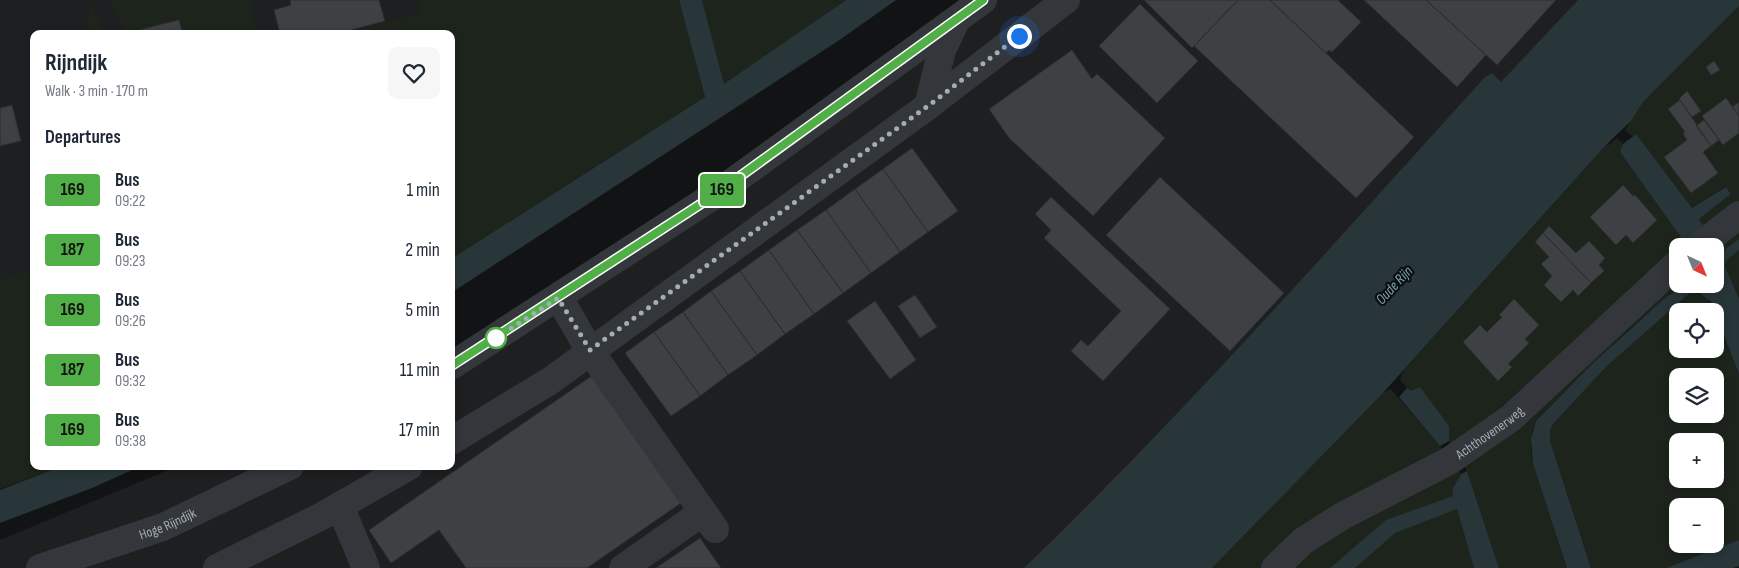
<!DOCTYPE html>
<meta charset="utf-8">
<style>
:root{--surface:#fff;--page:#f6f6f7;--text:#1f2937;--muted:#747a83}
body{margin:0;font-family:"Sofia Sans Condensed",sans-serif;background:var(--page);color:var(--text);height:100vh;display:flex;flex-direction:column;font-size:19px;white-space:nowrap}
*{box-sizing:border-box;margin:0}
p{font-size:16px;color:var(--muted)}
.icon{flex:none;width:28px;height:28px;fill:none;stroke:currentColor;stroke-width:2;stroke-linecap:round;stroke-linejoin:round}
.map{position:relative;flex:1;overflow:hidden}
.drawer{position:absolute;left:30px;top:30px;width:425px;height:440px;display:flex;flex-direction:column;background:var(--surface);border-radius:10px;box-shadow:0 2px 8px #0003}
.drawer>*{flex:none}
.badge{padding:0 10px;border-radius:4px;font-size:18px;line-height:32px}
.needle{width:32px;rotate:137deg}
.tools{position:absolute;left:1669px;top:238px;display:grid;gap:10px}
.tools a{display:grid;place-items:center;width:55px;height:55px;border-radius:10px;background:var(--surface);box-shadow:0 2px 8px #0003;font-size:25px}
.you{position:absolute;width:25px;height:25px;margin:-12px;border:4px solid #fff;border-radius:50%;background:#1a73e8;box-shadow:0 0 0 8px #1a73e833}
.map>.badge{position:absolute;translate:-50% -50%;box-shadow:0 0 0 2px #fff}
h2{padding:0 15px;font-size:19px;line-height:45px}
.round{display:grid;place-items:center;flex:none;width:52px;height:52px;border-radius:10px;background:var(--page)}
.summary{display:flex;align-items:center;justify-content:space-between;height:85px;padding:0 15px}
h1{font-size:24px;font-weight:700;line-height:38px}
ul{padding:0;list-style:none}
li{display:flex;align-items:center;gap:15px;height:60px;padding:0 15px}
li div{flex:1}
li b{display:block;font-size:19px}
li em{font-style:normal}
li .badge{min-width:55px;font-weight:700;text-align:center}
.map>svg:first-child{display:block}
.built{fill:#1e1f21}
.green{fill:#1d241c;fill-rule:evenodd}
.water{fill:#283639}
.building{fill:#3e4144;stroke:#2c2d31}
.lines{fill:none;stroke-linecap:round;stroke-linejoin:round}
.minor{stroke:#33363a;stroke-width:28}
.line-casing{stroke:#fff;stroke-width:11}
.line{stroke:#50af46;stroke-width:8}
.walk{stroke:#a3adb6;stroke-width:5;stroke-dasharray:0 9}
.stop-dot{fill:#fff;stroke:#50af46;stroke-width:2.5}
.labels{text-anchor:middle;stroke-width:4.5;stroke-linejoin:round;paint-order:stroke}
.street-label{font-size:14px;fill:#a3adb6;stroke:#0e0e0f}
.water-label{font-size:15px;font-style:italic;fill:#77a6b4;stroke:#0e0e0f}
</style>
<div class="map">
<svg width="1739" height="568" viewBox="0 0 1739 568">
<rect width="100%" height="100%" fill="#121314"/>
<!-- built -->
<path class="built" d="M 0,0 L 613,0 L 451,34 L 34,34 L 34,296 L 0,309 Z
M 967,0 L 1603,0 L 1042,568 L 0,568 L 0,540 L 178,466 L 451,466 L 451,353 L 518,325 Z"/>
<!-- green -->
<path class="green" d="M 111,0 L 257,0 L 250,2 L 258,34 L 125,34 Z
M 416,0 L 679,0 L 705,97 L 451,259 L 451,34 L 341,34 L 419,13 Z
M 702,0 L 846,0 L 724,85 Z
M 91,2 L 105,34 L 84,34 Z
M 1739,6 L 1739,239 L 1720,254 L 1699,219 L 1731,194 L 1726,187 L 1692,208 L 1636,135 L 1632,136 L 1625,130 L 1643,102 Z
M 1617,138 L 1623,144 L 1620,152 L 1687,246 L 1678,246 L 1678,284 L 1685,284 C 1631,324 1583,373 1536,421 C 1530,435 1530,449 1533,464 L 1567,568 L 1499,568 L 1467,471 L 1449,441 L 1449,433 L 1400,380 L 1404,370 L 1607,144 L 1609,145 Z
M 1739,250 L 1739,299 L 1725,266 L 1727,260 Z
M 34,268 L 34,466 L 62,466 L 0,489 L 0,280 Z
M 1691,292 C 1704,294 1710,300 1715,311 L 1678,311 L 1678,349 L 1715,349 L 1715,312 L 1739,374 L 1739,540 L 1666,568 L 1591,568 L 1550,441 L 1550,430 L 1554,423 L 1606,367 ZM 1678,376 L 1715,376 L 1715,414 L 1678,414 ZM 1678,441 L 1715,441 L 1715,479 L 1678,479 ZM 1678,506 L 1715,506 L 1715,544 L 1678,544 Z
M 1391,389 L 1440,446 L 1461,474 L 1452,490 L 1474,568 L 1212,568 L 1381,394 Z"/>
<!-- water -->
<path class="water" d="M 679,0 L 702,0 L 724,84 L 846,0 L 896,0 L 841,39 L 451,293 L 451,259 L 705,97 Z
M 1578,0 L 1739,0 L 1739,6 L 1643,102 L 1631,121 L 1607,144 L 1382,394 L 1212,568 L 1024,568 C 1186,412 1334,243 1485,77 L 1492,73 L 1501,82 Z
M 1636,134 L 1692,208 L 1726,187 L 1731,194 L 1699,219 L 1720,253 L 1739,239 L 1739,250 L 1727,260 L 1725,266 L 1739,299 L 1739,374 L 1711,302 L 1699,293 L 1691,292 L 1606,367 L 1554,423 L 1550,430 L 1550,441 L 1591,568 L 1567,568 L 1533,464 L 1531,439 L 1536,421 L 1593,363 L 1663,300 L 1685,284 L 1715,284 L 1715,246 L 1687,246 L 1620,152 L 1623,144 Z
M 1420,387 L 1449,426 L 1449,441 L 1440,446 L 1399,397 L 1407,388 L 1411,391 Z
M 62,466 L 141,466 L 92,488 L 0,523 L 0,490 Z
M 1467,471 L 1499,568 L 1474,568 L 1457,509 L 1395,533 L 1355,568 L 1330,568 L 1386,520 L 1453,496 L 1452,490 L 1461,474 Z
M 1739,540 L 1739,566 L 1733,568 L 1666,568 Z"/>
<!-- building -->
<path class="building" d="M 290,0 L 379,0 L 385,21 L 336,34 L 280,34 L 274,10 L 291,5 Z
M 1144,0 L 1238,0 L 1192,48 Z
M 1238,0 L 1270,0 L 1414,137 L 1356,198 L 1194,46 Z
M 1270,0 L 1338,0 L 1361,22 L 1332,52 L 1329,50 L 1326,53 Z
M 1364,0 L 1426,0 L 1486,55 L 1457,87 Z
M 1426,0 L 1556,0 L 1497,65 Z
M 1140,4 L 1198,61 L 1157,103 L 1099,46 Z
M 179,20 L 183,34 L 124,34 L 158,25 Z
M 1072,50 L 1092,79 L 1097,74 L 1165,138 L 1093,216 L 1009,138 L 989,109 Z
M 1714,61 L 1720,70 L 1711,75 L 1706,67 Z
M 1687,91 L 1701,111 L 1692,117 L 1679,99 Z
M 1726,98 L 1739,116 L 1739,133 L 1723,145 L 1702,116 Z
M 1680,100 L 1711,146 L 1703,152 L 1718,173 L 1691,193 L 1664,157 L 1687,140 L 1683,134 L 1685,132 L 1668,109 Z
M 1739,102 L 1739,116 L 1732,107 Z
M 12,105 L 21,141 L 0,146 L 0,108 Z
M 1704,120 L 1719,140 L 1711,146 L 1696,126 Z
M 912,148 L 958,211 L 928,232 L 883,169 Z
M 883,169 L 928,232 L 900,252 L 855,189 Z
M 1160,177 L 1284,293 L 1230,351 L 1106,235 Z
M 1623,185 L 1633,196 L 1635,195 L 1657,220 L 1633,243 L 1626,235 L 1616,245 L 1590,217 Z
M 855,189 L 900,252 L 871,273 L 826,210 Z
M 1051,197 L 1170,309 L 1103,381 L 1071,351 L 1081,340 L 1088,346 L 1121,311 L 1044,238 L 1051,230 L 1035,214 Z
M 826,210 L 871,273 L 843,293 L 797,230 Z
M 1549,226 L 1576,253 L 1589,241 L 1605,258 L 1599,265 L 1604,271 L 1591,283 L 1543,233 Z
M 797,230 L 843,293 L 814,314 L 769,250 Z
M 1543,233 L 1591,283 L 1578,296 L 1573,290 L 1561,302 L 1544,285 L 1552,276 L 1541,264 L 1549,257 L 1535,242 Z
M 769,250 L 814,314 L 785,334 L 740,271 Z
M 740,271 L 785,334 L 757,355 L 711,291 Z
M 711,291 L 757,355 L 728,375 L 683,312 Z
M 915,295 L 937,327 L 920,338 L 898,306 Z
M 1514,299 L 1539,325 L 1525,339 L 1529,343 L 1508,364 L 1512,367 L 1498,381 L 1463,342 L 1480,325 L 1487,332 L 1502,317 L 1499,315 Z
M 875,301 L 916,360 L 890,379 L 847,321 Z
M 683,312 L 728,375 L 700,396 L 654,332 Z
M 654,332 L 700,396 L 671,416 L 625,353 Z
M 593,375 L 681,503 L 587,568 L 466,568 L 439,530 L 391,563 L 369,530 Z
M 700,538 L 721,568 L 656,568 Z"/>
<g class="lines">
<!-- minor -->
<g class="minor">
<path d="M 928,106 L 942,50 L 955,23"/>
<path d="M 1699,246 L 1739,215"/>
<path d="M 559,298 L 590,351 L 715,529"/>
<path d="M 451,366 L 713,196 L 983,0"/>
<path d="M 451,441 L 550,381 L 928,106 L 1066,0"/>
<path d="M 340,506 L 366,568"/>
<path id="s1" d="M 40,568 L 163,527 L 290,466"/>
<path d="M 217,568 L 324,515 L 409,466"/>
<path d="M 623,568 L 703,512"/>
<path id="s2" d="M 1275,568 L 1303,541 L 1344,515 L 1449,461 L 1511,418 L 1678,263"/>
</g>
</g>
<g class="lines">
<!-- line casing -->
<g class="line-casing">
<path id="line" d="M 451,366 L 713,196 L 983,0"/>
</g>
<!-- line -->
<use href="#line" class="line"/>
<!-- walk -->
<path class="walk" d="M 496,338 L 558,298 L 590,350 L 928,106 L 1019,36"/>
</g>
<!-- markers -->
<circle class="stop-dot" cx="496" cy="338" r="10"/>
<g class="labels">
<!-- street labels -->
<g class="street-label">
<text dy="5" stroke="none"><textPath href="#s2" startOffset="255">Achthovenerweg</textPath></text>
<text dy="5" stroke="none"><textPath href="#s1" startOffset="135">Hoge Rijndijk</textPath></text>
</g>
<!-- water labels -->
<g class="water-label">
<text transform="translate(1394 285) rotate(-47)" y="5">Oude Rijn</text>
</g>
</g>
</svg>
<div class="tools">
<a><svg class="needle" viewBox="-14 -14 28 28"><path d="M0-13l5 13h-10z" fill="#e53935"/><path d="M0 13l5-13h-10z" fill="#747a83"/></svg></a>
<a><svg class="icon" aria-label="locate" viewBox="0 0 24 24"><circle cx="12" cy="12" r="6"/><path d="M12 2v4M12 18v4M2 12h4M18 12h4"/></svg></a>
<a><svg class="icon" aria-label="layers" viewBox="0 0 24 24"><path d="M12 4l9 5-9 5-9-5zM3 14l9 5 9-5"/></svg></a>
<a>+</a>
<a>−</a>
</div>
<div class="you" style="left:1019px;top:36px"></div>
<b class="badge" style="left:722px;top:190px;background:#50af46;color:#111">169</b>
<section class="drawer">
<div class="summary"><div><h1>Rijndijk</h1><p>Walk · 3 min · 170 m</p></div><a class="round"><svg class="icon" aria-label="heart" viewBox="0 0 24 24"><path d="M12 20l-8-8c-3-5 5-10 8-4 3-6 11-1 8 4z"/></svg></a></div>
<h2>Departures</h2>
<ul>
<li><span class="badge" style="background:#50af46;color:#111">169</span><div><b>Bus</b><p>09:22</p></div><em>1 min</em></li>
<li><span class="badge" style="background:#50af46;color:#111">187</span><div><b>Bus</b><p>09:23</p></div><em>2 min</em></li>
<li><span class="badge" style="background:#50af46;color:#111">169</span><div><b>Bus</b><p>09:26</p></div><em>5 min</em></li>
<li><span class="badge" style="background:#50af46;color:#111">187</span><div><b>Bus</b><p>09:32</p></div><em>11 min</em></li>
<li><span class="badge" style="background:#50af46;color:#111">169</span><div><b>Bus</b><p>09:38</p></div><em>17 min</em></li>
</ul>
</section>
</div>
